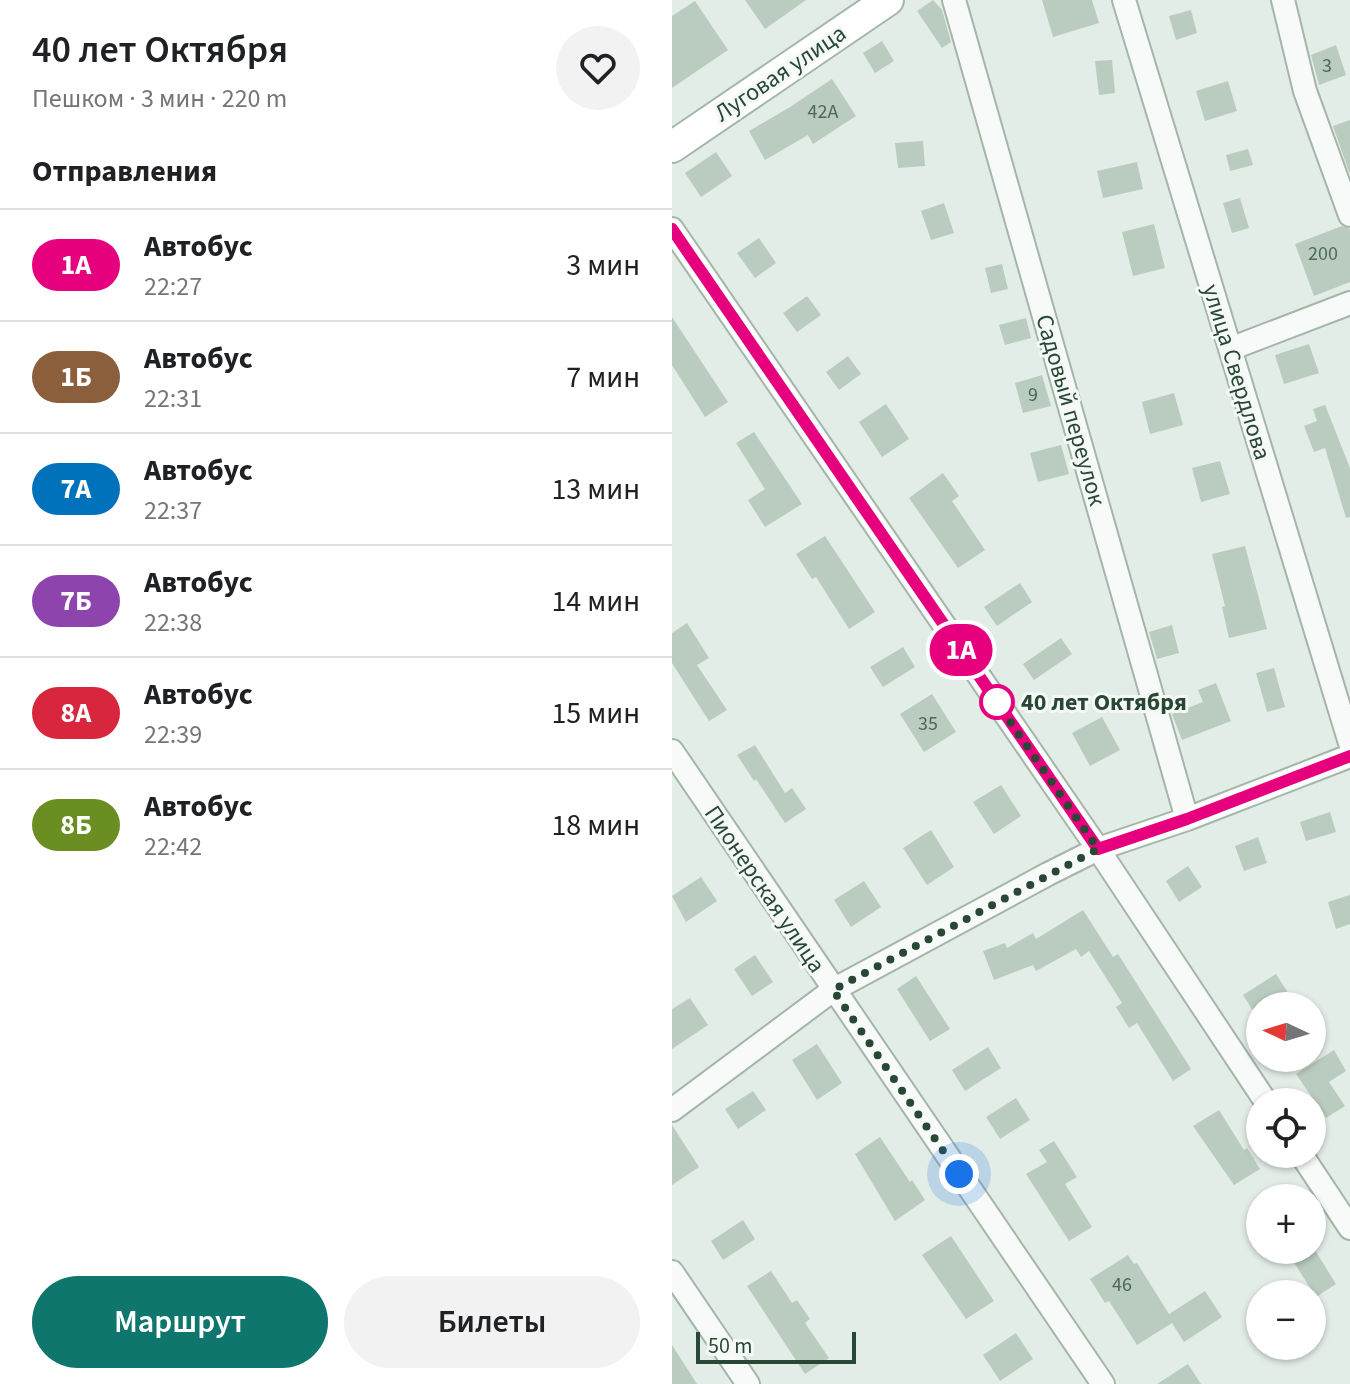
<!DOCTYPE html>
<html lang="ru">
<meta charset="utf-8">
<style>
:root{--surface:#fff;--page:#f2f2f2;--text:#202124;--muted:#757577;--line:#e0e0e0;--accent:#0f766e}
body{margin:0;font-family:"Source Sans 3",sans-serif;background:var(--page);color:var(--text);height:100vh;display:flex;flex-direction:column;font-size:30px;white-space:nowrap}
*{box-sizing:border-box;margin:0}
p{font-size:26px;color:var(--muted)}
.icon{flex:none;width:44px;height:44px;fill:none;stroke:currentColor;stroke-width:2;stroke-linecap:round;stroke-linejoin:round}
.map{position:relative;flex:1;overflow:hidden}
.sheet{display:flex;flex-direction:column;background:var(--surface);width:672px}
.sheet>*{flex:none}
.badge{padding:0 16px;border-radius:26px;font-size:28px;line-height:52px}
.needle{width:52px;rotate:274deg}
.fabs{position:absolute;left:574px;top:992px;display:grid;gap:16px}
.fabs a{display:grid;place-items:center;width:80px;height:80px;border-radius:50%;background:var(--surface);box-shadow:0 2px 6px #0004;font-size:40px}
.scale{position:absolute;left:24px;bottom:20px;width:160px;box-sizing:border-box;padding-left:8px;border:4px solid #294735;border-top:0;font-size:22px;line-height:28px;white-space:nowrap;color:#294735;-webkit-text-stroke:6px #f4f9f6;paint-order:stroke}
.you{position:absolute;width:40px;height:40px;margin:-20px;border:6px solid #fff;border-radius:50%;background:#1a73e8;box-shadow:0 0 0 12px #1a73e833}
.map>.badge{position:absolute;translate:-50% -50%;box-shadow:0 0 0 4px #fff}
h2{padding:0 32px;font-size:30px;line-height:72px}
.round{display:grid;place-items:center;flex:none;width:84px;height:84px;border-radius:42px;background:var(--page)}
.headline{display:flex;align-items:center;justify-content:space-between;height:136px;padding:0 32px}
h1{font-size:38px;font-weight:600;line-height:60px}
.button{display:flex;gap:16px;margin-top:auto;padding:16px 32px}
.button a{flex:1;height:92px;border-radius:48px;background:var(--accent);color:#fff;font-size:32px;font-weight:600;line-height:92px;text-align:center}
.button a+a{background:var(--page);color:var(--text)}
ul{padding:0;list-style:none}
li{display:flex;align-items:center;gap:24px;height:112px;padding:0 32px;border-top:2px solid var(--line)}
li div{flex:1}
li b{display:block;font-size:30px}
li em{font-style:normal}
li .badge{min-width:88px;font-weight:700;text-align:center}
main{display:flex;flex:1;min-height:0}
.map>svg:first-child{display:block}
.building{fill:#bacbc0}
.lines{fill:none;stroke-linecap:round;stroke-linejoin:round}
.street-casing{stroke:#a4b5aa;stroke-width:26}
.secondary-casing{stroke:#a4b5aa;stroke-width:34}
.street{stroke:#f7faf8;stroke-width:22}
.secondary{stroke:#fff;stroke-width:30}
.line-casing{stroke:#fff;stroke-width:18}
.line{stroke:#e6007e;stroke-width:12}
.walk{stroke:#294735;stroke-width:8;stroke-dasharray:0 14.4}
.stop-dot{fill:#fff;stroke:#e6007e;stroke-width:4}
.labels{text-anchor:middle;stroke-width:6;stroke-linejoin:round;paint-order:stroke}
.number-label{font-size:20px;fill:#4d6858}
.street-label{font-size:24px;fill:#294735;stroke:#f4f9f6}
.stop-label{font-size:24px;font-weight:bold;fill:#294735;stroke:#f4f9f6;text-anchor:start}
</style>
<main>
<section class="sheet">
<div class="headline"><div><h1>40 лет Октября</h1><p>Пешком · 3 мин · 220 m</p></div><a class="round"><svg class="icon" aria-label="heart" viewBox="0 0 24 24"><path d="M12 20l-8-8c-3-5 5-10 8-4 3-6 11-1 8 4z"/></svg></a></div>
<h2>Отправления</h2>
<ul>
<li><span class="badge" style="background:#e6007e;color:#fff">1А</span><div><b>Автобус</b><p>22:27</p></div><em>3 мин</em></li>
<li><span class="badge" style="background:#8b5e3c;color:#fff">1Б</span><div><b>Автобус</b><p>22:31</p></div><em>7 мин</em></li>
<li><span class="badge" style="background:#0072bc;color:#fff">7А</span><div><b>Автобус</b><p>22:37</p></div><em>13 мин</em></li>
<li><span class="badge" style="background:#8e44ad;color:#fff">7Б</span><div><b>Автобус</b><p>22:38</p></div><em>14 мин</em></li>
<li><span class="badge" style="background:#d7263d;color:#fff">8А</span><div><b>Автобус</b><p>22:39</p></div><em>15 мин</em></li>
<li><span class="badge" style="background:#6b8e23;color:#fff">8Б</span><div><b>Автобус</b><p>22:42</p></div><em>18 мин</em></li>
</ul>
<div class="button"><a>Маршрут</a><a>Билеты</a></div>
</section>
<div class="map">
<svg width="678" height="1384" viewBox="0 0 678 1384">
<rect width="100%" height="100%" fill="#e3ede7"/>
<!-- building -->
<path class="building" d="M 73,0 L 134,0 L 93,29 Z
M 261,0 L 270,10 L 279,42 L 270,48 L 245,11 Z
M 370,0 L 420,0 L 427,23 L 381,37 Z
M 23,1 L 56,50 L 0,88 L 0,16 Z
M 519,10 L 525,33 L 504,40 L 497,16 Z
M 210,41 L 222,61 L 203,73 L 191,53 Z
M 664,45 L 674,75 L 647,85 L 639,55 Z
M 440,60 L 443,93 L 427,95 L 423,61 Z
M 160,79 L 184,116 L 141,144 L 136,135 L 93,160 L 77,131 L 118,107 Z
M 556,81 L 565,111 L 533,121 L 524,91 Z
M 678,120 L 678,172 L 677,172 L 661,126 Z
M 251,141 L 253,166 L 226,168 L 223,143 Z
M 576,149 L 581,165 L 558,171 L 554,155 Z
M 44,152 L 60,176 L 29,197 L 13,173 Z
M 465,162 L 471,189 L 431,198 L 425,171 Z
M 568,198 L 577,228 L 560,233 L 551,203 Z
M 272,203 L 282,233 L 259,240 L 249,211 Z
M 482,224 L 493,268 L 461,276 L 450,232 Z
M 670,226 L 678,229 L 678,282 L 642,296 L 623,244 Z
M 87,238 L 104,263 L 83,278 L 65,253 Z
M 330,264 L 336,289 L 319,293 L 313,268 Z
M 135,296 L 149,315 L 125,332 L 111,313 Z
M 0,317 L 56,402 L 33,417 L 0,365 Z
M 354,318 L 359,338 L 333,345 L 327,325 Z
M 637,344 L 647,373 L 612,384 L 603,355 Z
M 176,356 L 189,374 L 167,390 L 154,372 Z
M 370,375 L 379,406 L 351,413 L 343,383 Z
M 502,393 L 511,425 L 478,434 L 470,402 Z
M 214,404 L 237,439 L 210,457 L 187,422 Z
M 653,405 L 678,468 L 678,517 L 674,518 L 653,448 L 642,452 L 632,426 L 645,421 L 641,409 Z
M 82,432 L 130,504 L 93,527 L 76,500 L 93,489 L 64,443 Z
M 389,445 L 397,474 L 366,482 L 358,453 Z
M 548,461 L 558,494 L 529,502 L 520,468 Z
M 271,473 L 287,496 L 280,501 L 313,550 L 286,568 L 237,498 Z
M 153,536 L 203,612 L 177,629 L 144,577 L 140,579 L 124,554 Z
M 573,546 L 595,629 L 557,638 L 550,607 L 553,606 L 540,554 Z
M 348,583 L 360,602 L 325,626 L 312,607 Z
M 15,623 L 37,658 L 25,665 L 55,710 L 37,721 L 0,663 L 0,633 Z
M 500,625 L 507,653 L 485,659 L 477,632 Z
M 389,638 L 400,654 L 362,680 L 351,664 Z
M 231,647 L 243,667 L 211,687 L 198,667 Z
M 602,668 L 613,707 L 595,712 L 584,673 Z
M 544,683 L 559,721 L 510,740 L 500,714 L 531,702 L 526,690 Z
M 260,694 L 284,732 L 252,752 L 228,714 Z
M 430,717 L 448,750 L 418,766 L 400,733 Z
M 83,745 L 113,793 L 120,788 L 134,809 L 113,823 L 84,779 L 82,781 L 65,755 Z
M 329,785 L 349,816 L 322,834 L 301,802 Z
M 658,812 L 664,832 L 634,841 L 628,822 Z
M 259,830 L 282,867 L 255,885 L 231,848 Z
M 586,837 L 595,863 L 572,871 L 563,846 Z
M 516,866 L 530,887 L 507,902 L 494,881 Z
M 29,877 L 45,901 L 14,922 L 0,896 Z
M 192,881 L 209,907 L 179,927 L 162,900 Z
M 678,895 L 678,924 L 664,929 L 656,902 Z
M 411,910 L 441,957 L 446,954 L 519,1069 L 501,1081 L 465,1023 L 457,1028 L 444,1007 L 450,1003 L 417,951 L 409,957 L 404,949 L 364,971 L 361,965 L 322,980 L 311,951 L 333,943 L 335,948 L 361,933 L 364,939 Z
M 83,955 L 101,982 L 80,996 L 62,969 Z
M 604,974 L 616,993 L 596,1006 L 588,1006 L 588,1011 L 583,1014 L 571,995 Z
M 244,976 L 278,1029 L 258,1041 L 225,989 Z
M 18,998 L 36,1025 L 0,1049 L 0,1009 Z
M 145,1044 L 170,1083 L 145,1100 L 120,1060 Z
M 316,1047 L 329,1068 L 293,1091 L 280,1070 Z
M 662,1050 L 674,1071 L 657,1082 L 673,1106 L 654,1118 L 624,1074 Z
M 81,1091 L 94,1110 L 66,1129 L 53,1109 Z
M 344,1098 L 358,1120 L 328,1139 L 314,1117 Z
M 547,1110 L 572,1150 L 575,1148 L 588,1169 L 562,1185 L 521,1126 Z
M 0,1125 L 27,1167 L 0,1185 Z
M 208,1137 L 238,1182 L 240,1180 L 253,1200 L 223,1221 L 183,1154 Z
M 382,1141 L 405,1177 L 393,1184 L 420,1227 L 397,1241 L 354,1174 L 375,1162 L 367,1150 Z
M 71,1220 L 83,1239 L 51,1260 L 39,1241 Z
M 279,1236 L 322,1301 L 294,1319 L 250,1255 Z
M 614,1250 L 643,1250 L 664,1284 L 644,1297 Z
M 456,1255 L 462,1264 L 465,1263 L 497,1314 L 533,1291 L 550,1317 L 512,1342 L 500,1323 L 465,1345 L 437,1301 L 433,1303 L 418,1279 Z
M 99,1271 L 120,1303 L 125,1300 L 138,1319 L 133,1323 L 157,1358 L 133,1374 L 75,1286 Z
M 344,1333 L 361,1359 L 328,1381 L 311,1355 Z
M 0,1345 L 25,1384 L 0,1384 Z
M 516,1364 L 529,1384 L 485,1384 Z"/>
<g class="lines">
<!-- street casing -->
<g class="street-casing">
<path id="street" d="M 282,0 L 515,819
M 452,0 L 678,743
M 611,0 L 633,91 L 678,215
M 0,229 L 426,849 L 594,1102
M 558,349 L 678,303
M 0,751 L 431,1384
M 0,1110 L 161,990 L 376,874 L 426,849 L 515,819 L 678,756
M 629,1154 L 678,1228
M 0,1272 L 76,1384"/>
</g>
<!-- secondary casing -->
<g class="secondary-casing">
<path id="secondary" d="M 0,147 L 216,0"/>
</g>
<!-- street -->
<use href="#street" class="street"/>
<!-- secondary -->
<use href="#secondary" class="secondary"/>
</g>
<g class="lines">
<!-- line casing -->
<g class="line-casing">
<path id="line" d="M 0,229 L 426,849 L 515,819 L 678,756"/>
</g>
<!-- line -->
<use href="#line" class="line"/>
<!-- walk -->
<path class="walk" d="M 287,1174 L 161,990 L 426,849 L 319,694 L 325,702"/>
</g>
<!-- markers -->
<circle class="stop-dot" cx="325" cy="702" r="16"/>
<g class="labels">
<!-- number labels -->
<g class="number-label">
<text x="655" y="72">3</text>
<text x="151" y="118">42А</text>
<text x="651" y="260">200</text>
<text x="361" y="401">9</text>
<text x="256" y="730">35</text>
<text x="450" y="1291">46</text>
</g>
<!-- street labels -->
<g class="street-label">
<text transform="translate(108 73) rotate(-34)" y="8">Луговая улица</text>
<text transform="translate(565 372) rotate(73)" y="8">улица Свердлова</text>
<text transform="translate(399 410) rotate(74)" y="8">Садовый переулок</text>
<text transform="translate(93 889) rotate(56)" y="8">Пионерская улица</text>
</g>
<!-- stop labels -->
<g class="stop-label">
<text x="349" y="710">40 лет Октября</text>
</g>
</g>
</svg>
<div class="fabs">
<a><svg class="needle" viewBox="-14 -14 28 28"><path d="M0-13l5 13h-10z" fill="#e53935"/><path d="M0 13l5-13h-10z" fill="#757577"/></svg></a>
<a><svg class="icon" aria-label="locate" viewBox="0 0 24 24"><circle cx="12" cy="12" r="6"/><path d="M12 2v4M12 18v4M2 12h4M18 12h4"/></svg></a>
<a>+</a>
<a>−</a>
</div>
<div class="scale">50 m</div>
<div class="you" style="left:287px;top:1174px"></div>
<b class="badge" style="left:289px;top:650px;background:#e6007e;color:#fff">1А</b>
</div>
</main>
